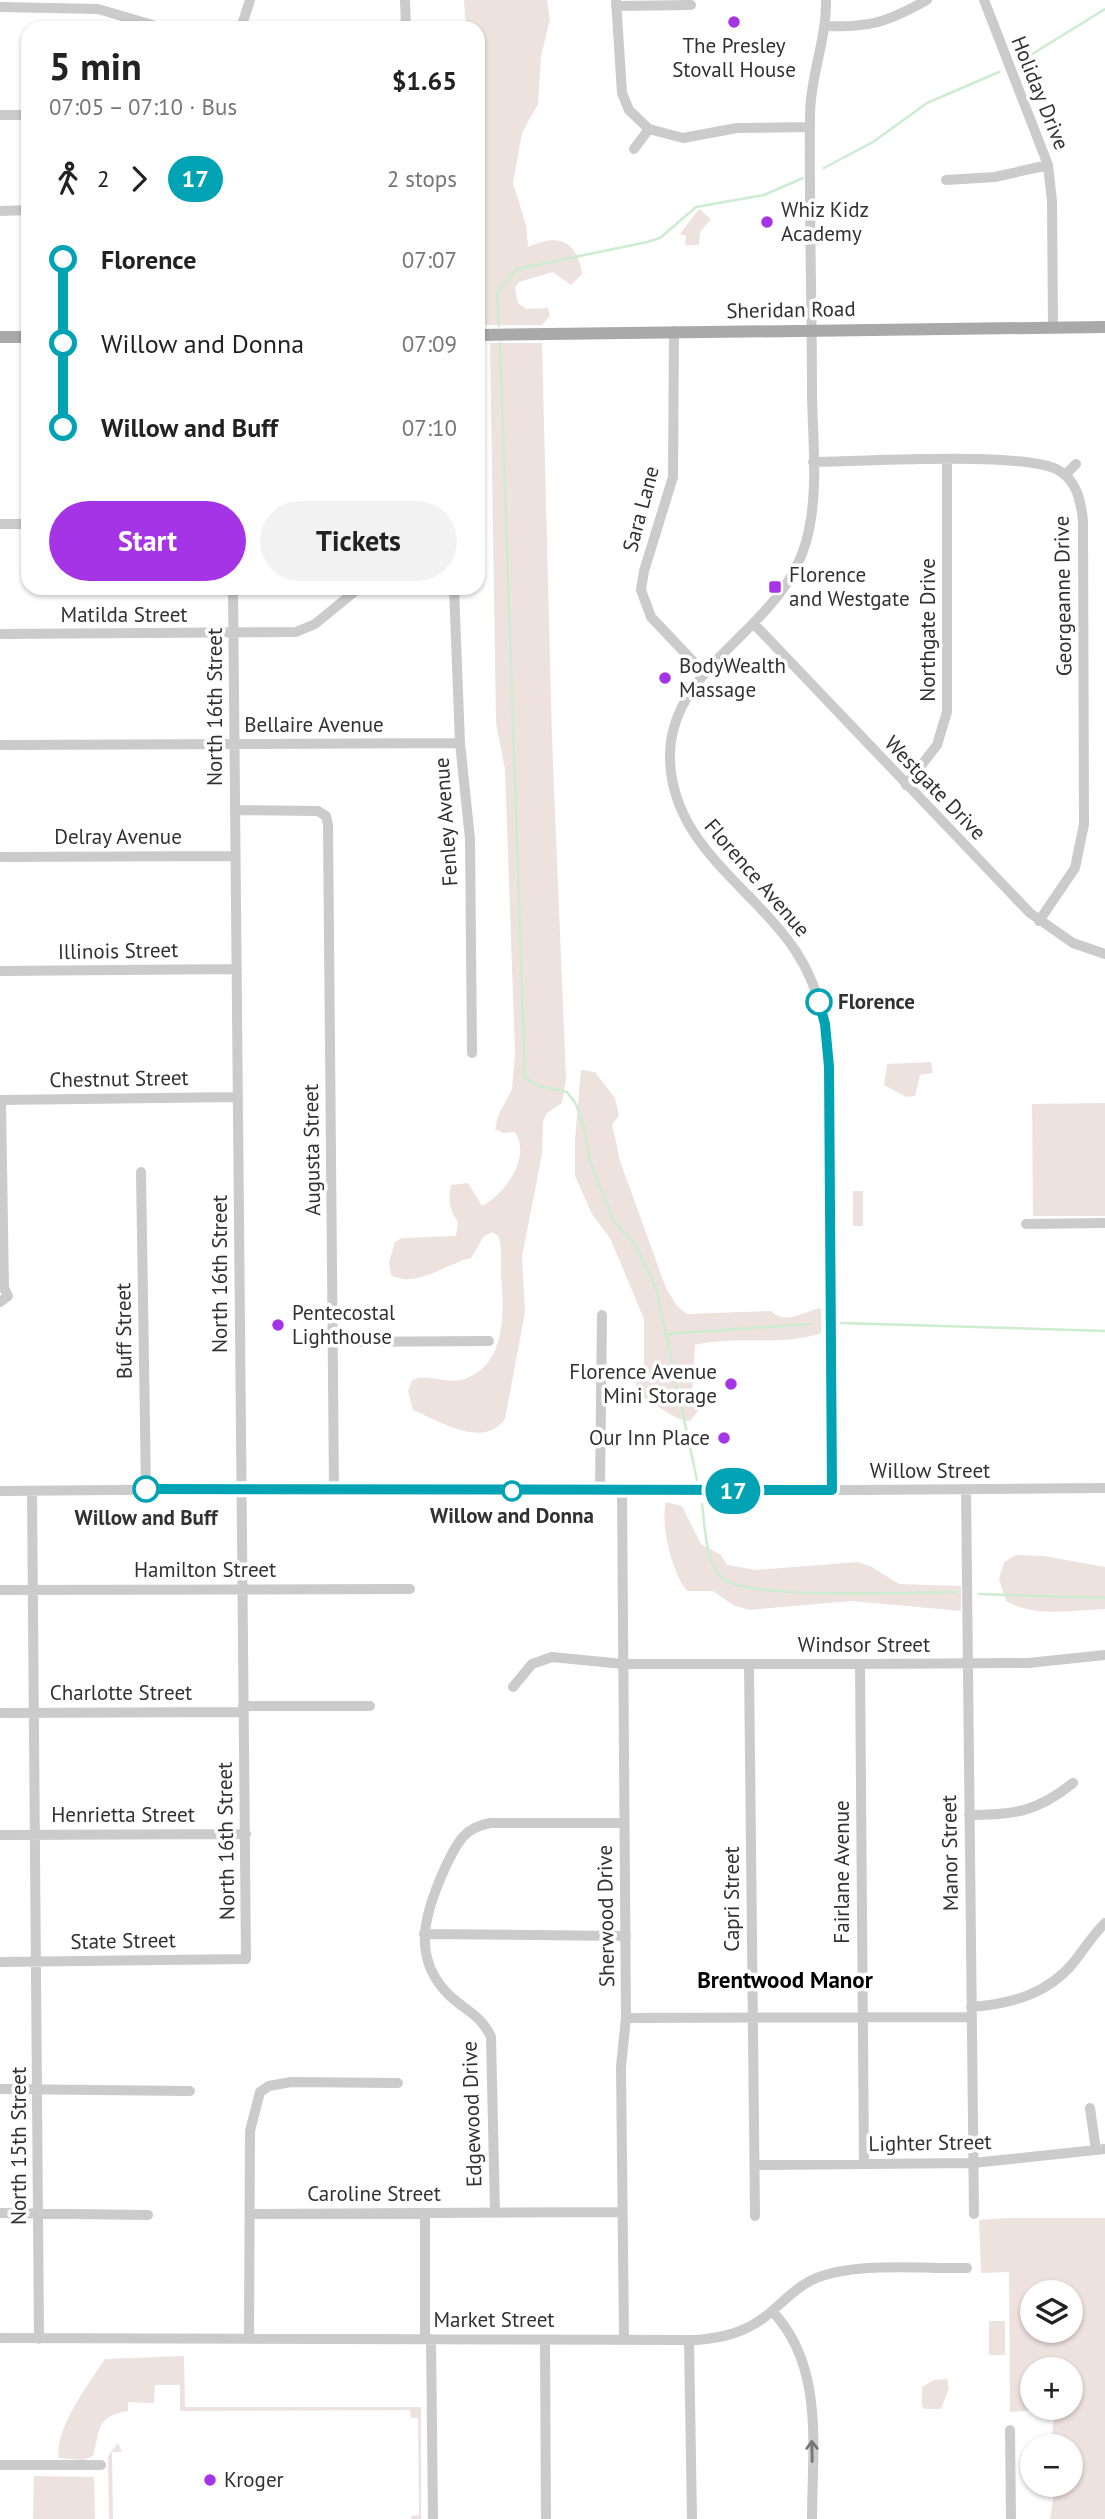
<!DOCTYPE html>
<meta charset="utf-8">
<style>
:root{--surface:#fff;--page:#f2f2f2;--text:#222;--muted:#767676;--accent:#a534e6}
body{margin:0;font-family:"PT Sans",sans-serif;background:var(--page);color:var(--text);height:100vh;display:flex;flex-direction:column;font-size:26px;white-space:nowrap}
*{box-sizing:border-box;margin:0}
p{font-size:23px;color:var(--muted)}
.icon{flex:none;width:38px;height:38px;fill:none;stroke:currentColor;stroke-width:2;stroke-linecap:round;stroke-linejoin:round}
.map{position:relative;flex:1;overflow:hidden}
.details{position:absolute;left:21px;top:21px;width:464px;height:574px;display:flex;flex-direction:column;background:var(--surface);border-radius:21px;box-shadow:0 2px 5px #0004}
.details>*{flex:none}
.badge{padding:0 14px;border-radius:23px;font-size:24px;line-height:46px}
.buttons{position:absolute;left:1020px;top:2280px;display:grid;gap:14px}
.buttons a{display:grid;place-items:center;width:63px;height:63px;border-radius:50%;background:var(--surface);box-shadow:0 2px 5px #0004;font-size:35px}
.map>.badge{position:absolute;translate:-50% -50%;box-shadow:0 0 0 4px #fff}
.legs{display:flex;align-items:center;gap:10px;height:77px;padding:0 28px;font-size:23px}
.legs p{margin-inline-start:auto}
.head{display:flex;align-items:center;justify-content:space-between;height:119px;padding:0 28px}
h1{font-size:38px;font-weight:600;line-height:52px}
.cta{display:flex;gap:14px;margin-top:auto;padding:14px 28px}
.cta a{flex:1;height:80px;border-radius:42px;background:var(--accent);color:#fff;font-size:28px;font-weight:600;line-height:80px;text-align:center}
.cta a+a{background:var(--page);color:var(--text)}
ul{padding:0 28px;list-style:none}
li{display:flex;align-items:center;gap:24px;height:84px;font-size:26px}
li i{display:grid;place-items:center;width:10px;height:100%;margin:0 9px;background:currentColor}
li i::after{content:'';width:18px;height:18px;margin:-9px;border:5px solid;border-radius:50%;background:var(--surface)}
li p{margin-inline-start:auto}
li:first-child i{background:linear-gradient(#0000 50%,currentColor 0)}
li:last-child i{background:linear-gradient(currentColor 50%,#0000 0)}
.map>svg:first-child{display:block}
.green{fill:#eee2df;fill-rule:evenodd}
.lines{fill:none;stroke-linecap:round;stroke-linejoin:round}
.stream{stroke:#ccedcf;stroke-width:2.5}
.minor{stroke:#cbcbcb;stroke-width:10}
.major{stroke:#a9a9a9;stroke-width:12}
.oneway{stroke:#767676}
.line-1-casing{stroke:#fff;stroke-width:16}
.line-1{stroke:#00a3b4;stroke-width:10}
.poi-dot{fill:#a534e6;stroke:#fff;stroke-width:2.5}
.stop-1-dot{fill:#fff;stroke:#00a3b4;stroke-width:3.5}
.labels{text-anchor:middle;stroke-width:7;stroke-linejoin:round;paint-order:stroke}
.poi-label{font-size:21px;fill:#313131;stroke:#fff;text-anchor:start}
.street-label{font-size:21px;fill:#313131;stroke:#fff}
.stop-label{font-size:21px;font-weight:bold;fill:#313131;stroke:#fff}
.neighbourhood-label{font-size:23px;font-weight:bold;fill:#000;stroke:#fff}
</style>
<div class="map">
<svg width="1105" height="2519" viewBox="0 0 1105 2519">
<rect width="100%" height="100%" fill="#fff"/>
<!-- green -->
<path class="green" d="M 464,0 L 547,0 L 550,19 L 541,56 L 538,104 L 522,133 L 513,183 L 526,225 L 528,247 C 558,233 577,240 582,274 L 571,285 L 553,272 L 519,282 L 515,288 L 518,303 L 526,309 L 548,308 L 550,316 L 542,325 L 481,325 L 478,28 L 466,28 Z
M 699,209 L 711,219 L 700,232 L 699,245 L 685,245 L 686,236 L 680,234 Z
M 490,343 L 542,343 L 552,738 L 566,1079 L 562,1103 L 547,1113 L 543,1122 L 542,1154 L 522,1257 L 525,1312 L 505,1419 C 483,1450 438,1420 413,1410 L 408,1391 L 412,1380 C 430,1373 446,1385 465,1379 C 507,1364 504,1311 501,1275 C 501,1263 502,1249 499,1237 L 493,1232 L 484,1236 L 471,1258 C 445,1264 416,1289 391,1275 L 389,1262 L 395,1242 L 402,1238 L 456,1236 L 458,1222 C 449,1209 448,1201 451,1185 L 468,1183 L 482,1206 C 504,1195 532,1157 515,1132 L 503,1133 L 495,1129 L 498,1116 L 512,1089 L 515,1053 L 505,769 L 496,723 Z
M 931,1062 L 933,1073 L 920,1075 L 915,1096 L 906,1097 L 884,1085 L 887,1064 Z
M 581,1070 L 595,1072 L 615,1098 L 619,1116 L 612,1124 L 620,1161 L 666,1288 L 677,1306 L 687,1314 L 771,1311 C 786,1326 803,1311 821,1308 L 821,1333 C 780,1347 736,1335 695,1345 L 692,1398 L 699,1410 L 690,1421 C 670,1419 657,1403 639,1396 C 634,1383 635,1377 644,1367 L 644,1319 L 610,1238 L 592,1214 L 575,1176 L 575,1139 Z
M 1105,1103 L 1105,1216 L 1033,1216 L 1032,1104 Z
M 853,1191 L 863,1191 L 863,1226 L 853,1226 Z
M 666,1502 L 682,1506 L 701,1544 L 721,1555 L 727,1565 L 756,1570 L 858,1562 L 872,1567 L 899,1584 L 961,1586 L 961,1611 L 852,1601 L 749,1610 L 733,1605 L 713,1591 L 687,1591 C 672,1573 660,1524 666,1502 Z
M 1016,1555 L 1044,1556 L 1105,1567 L 1105,1609 C 1072,1610 1036,1618 1006,1601 L 999,1579 L 1004,1562 Z
M 1008,2218 L 1105,2218 L 1105,2519 L 1050,2519 L 1055,2485 L 1071,2485 L 1071,2446 L 1056,2446 L 1052,2437 L 1053,2422 L 1066,2408 L 1010,2412 L 1009,2272 L 981,2273 L 979,2220 ZM 1032,2292 L 1071,2292 L 1071,2331 L 1032,2331 ZM 1032,2370 L 1071,2370 L 1071,2408 L 1032,2408 Z
M 989,2321 L 1005,2321 L 1005,2355 L 989,2355 Z
M 184,2356 L 185,2407 L 421,2407 L 421,2519 L 411,2519 L 411,2516 L 419,2515 L 418,2418 L 411,2418 L 410,2410 L 180,2411 L 180,2385 L 155,2385 L 154,2403 L 128,2402 L 128,2411 C 95,2416 100,2432 93,2456 L 83,2460 L 59,2458 C 53,2431 90,2382 105,2359 Z
M 947,2379 L 949,2388 L 941,2409 L 925,2409 L 922,2406 L 922,2387 L 934,2380 Z
M 118,2443 L 122,2452 L 112,2452 L 113,2519 L 109,2519 L 108,2456 Z
M 34,2476 L 94,2477 L 95,2519 L 33,2519 Z"/>
<g class="lines">
<!-- stream -->
<path class="stream" d="M 1021,61 L 1105,9
M 824,168 L 873,142 L 927,103 L 999,72
M 499,326 L 497,292 L 517,269 L 647,242 L 660,238 L 696,207 L 764,195 L 803,178
M 500,343 L 525,1078 L 539,1086 L 567,1092 L 576,1104 L 585,1131 L 590,1162 L 614,1222 L 635,1244 L 656,1288 L 697,1480
M 841,1323 L 1105,1331
M 665,1334 L 811,1324
M 702,1504 C 705,1525 705,1561 721,1577 C 744,1601 915,1592 956,1592
M 979,1594 L 1105,1598"/>
<!-- minor -->
<path class="minor" d="M 405,0 L 406,28
M 616,0 L 622,93 L 629,110 L 649,129 L 683,138 L 737,128 L 810,127
M 826,0 C 827,39 810,76 810,115 C 809,209 812,303 812,396 C 813,444 819,496 806,542 C 782,630 672,663 670,754 C 669,843 750,884 795,950 C 818,985 828,1026 829,1067 L 832,1490
M 984,0 L 1048,165 L 1052,201 L 1053,327
M 616,6 L 691,5
M 0,7 L 98,9 L 163,28
M 825,26 C 869,28 888,22 927,0
M 241,28 L 250,0
M 0,115 L 28,115
M 634,149 L 649,129
M 946,180 L 995,177 L 1048,165
M 0,211 L 28,210
M 674,331 L 673,477 L 644,571 L 641,590 L 651,617 L 704,673
M 813,462 C 860,462 1025,451 1058,470 C 1077,480 1081,502 1083,521 L 1084,824 L 1075,868 L 1039,921
M 1065,475 L 1076,464
M 0,524 L 28,524
M 454,588 L 460,743 L 470,839 L 472,1053
M 755,625 L 1030,913 L 1073,943 L 1105,954
M 0,634 L 296,632 L 315,624 L 359,588
M 0,745 L 460,743
M 906,785 L 937,745 L 947,712 L 947,461
M 236,810 L 318,811 L 326,816 L 328,825 L 334,1488
M 0,857 L 235,856
M 0,971 L 237,969
M 0,1100 L 238,1097
M 141,1172 L 146,1489
M 1026,1224 L 1105,1223
M 0,1302 L 8,1296 L 4,1288 L 1,1100
M 333,1342 L 489,1341
M 966,1490 L 974,2214
M 0,1491 L 334,1488 L 622,1492 L 1105,1488
M 32,1491 L 39,2339
M 600,1492 L 602,1315
M 622,1492 L 626,2018 L 621,2067 L 624,2339
M 0,1590 L 410,1589
M 860,1664 L 864,2164
M 749,1665 L 755,2216
M 513,1687 L 532,1664 L 552,1657 L 623,1664 L 860,1664 L 1028,1663 L 1105,1655
M 243,1706 L 370,1706
M 0,1713 L 243,1712
M 969,1815 C 1014,1815 1037,1812 1073,1783
M 0,1835 L 246,1834
M 424,1934 L 626,1936
M 0,1962 L 246,1959 L 233,588
M 971,2007 C 1011,2004 1048,1994 1074,1962 C 1084,1949 1093,1935 1105,1923
M 626,2018 L 971,2017
M 0,2089 L 190,2091
M 1090,2108 L 1096,2150
M 755,2165 L 973,2163 L 1105,2149
M 0,2213 L 148,2215
M 495,2213 L 491,2037 C 481,2015 466,2011 450,1996 C 410,1958 425,1912 445,1868 C 456,1845 463,1827 491,1823 L 624,1823
M 251,2214 L 622,2212
M 425,2214 L 425,2339
M 772,2311 C 825,2366 812,2449 812,2519
M 0,2338 L 696,2340 C 721,2338 745,2333 766,2316 C 782,2304 793,2289 812,2280 C 853,2261 922,2269 967,2268
M 249,2338 L 250,2131 L 260,2092 L 269,2086 L 291,2082 L 398,2083
M 431,2339 L 433,2519
M 545,2340 L 546,2519
M 689,2340 L 692,2519
M 1010,2430 L 1011,2519
M 0,2465 L 101,2465"/>
<!-- major -->
<path class="major" d="M 478,335 L 1105,327
M 0,337 L 28,337"/>
</g>
<!-- one-way arrows -->
<defs><path id="oneway-shaft" d="M-6 0H5M1.5-3L5.5 0L1.5 3" fill="none" stroke-width="1.6" stroke-linecap="round" stroke-linejoin="round" transform="scale(1.75)"/></defs>
<use class="oneway" href="#oneway-shaft" transform="translate(812 2451) rotate(-91)"/>
<g class="lines">
<!-- line-1 casing -->
<g class="line-1-casing">
<path id="line-1" d="M 146,1489 L 832,1490 L 829,1067 L 825,1024 L 819,1002"/>
</g>
<!-- line-1 -->
<use href="#line-1" class="line-1"/>
</g>
<!-- markers -->
<g class="poi-dot">
<circle cx="734" cy="22" r="7"/>
<circle cx="767" cy="222" r="7"/>
<rect x="768" y="580" width="14" height="14" rx="3.5"/>
<circle cx="665" cy="678" r="7"/>
<circle cx="278" cy="1325" r="7"/>
<circle cx="731" cy="1384" r="7"/>
<circle cx="724" cy="1438" r="7"/>
<circle cx="210" cy="2480" r="7"/>
</g>
<g class="stop-1-dot">
<circle cx="819" cy="1002" r="12"/>
<circle cx="146" cy="1489" r="12"/>
<circle cx="512" cy="1491" r="9"/>
</g>
<g class="labels">
<!-- poi labels -->
<g class="poi-label">
<text x="734" y="53" text-anchor="middle">The Presley<tspan x="734" dy="24">Stovall House</tspan></text>
<text x="781" y="217">Whiz Kidz<tspan x="781" dy="24">Academy</tspan></text>
<text x="789" y="582">Florence<tspan x="789" dy="24">and Westgate</tspan></text>
<text x="679" y="673">BodyWealth<tspan x="679" dy="24">Massage</tspan></text>
<text x="292" y="1320">Pentecostal<tspan x="292" dy="24">Lighthouse</tspan></text>
<text x="717" y="1379" text-anchor="end">Florence Avenue<tspan x="717" dy="24">Mini Storage</tspan></text>
<text x="710" y="1445" text-anchor="end">Our Inn Place</text>
<text x="224" y="2487">Kroger</text>
</g>
<!-- street labels -->
<g class="street-label">
<text transform="translate(1040 93) rotate(68)" y="7">Holiday Drive</text>
<text transform="translate(791 310) rotate(-1)" y="7">Sheridan Road</text>
<text transform="translate(641 509) rotate(-75)" y="7">Sara Lane</text>
<text transform="translate(1063 596) rotate(-91)" y="7">Georgeanne Drive</text>
<text x="124" y="622">Matilda Street</text>
<text transform="translate(928 630) rotate(-90)" y="7">Northgate Drive</text>
<text transform="translate(215 707) rotate(-90)" y="7">North 16th Street</text>
<text x="314" y="732">Bellaire Avenue</text>
<text transform="translate(935 788) rotate(46)" y="7">Westgate Drive</text>
<text transform="translate(446 822) rotate(-94)" y="7">Fenley Avenue</text>
<text x="118" y="844">Delray Avenue</text>
<text transform="translate(757 878) rotate(49)" y="7">Florence Avenue</text>
<text transform="translate(118 951) rotate(-1)" y="7">Illinois Street</text>
<text transform="translate(119 1079) rotate(-1)" y="7">Chestnut Street</text>
<text transform="translate(312 1150) rotate(-91)" y="7">Augusta Street</text>
<text transform="translate(220 1274) rotate(-90)" y="7">North 16th Street</text>
<text transform="translate(124 1331) rotate(-91)" y="7">Buff Street</text>
<text x="930" y="1478">Willow Street</text>
<text x="205" y="1577">Hamilton Street</text>
<text x="864" y="1652">Windsor Street</text>
<text x="121" y="1700">Charlotte Street</text>
<text x="123" y="1822">Henrietta Street</text>
<text transform="translate(226 1841) rotate(-91)" y="7">North 16th Street</text>
<text transform="translate(950 1853) rotate(-91)" y="7">Manor Street</text>
<text transform="translate(842 1872) rotate(-90)" y="7">Fairlane Avenue</text>
<text transform="translate(732 1899) rotate(-90)" y="7">Capri Street</text>
<text transform="translate(606 1916) rotate(-91)" y="7">Sherwood Drive</text>
<text transform="translate(123 1941) rotate(-1)" y="7">State Street</text>
<text transform="translate(472 2114) rotate(-92)" y="7">Edgewood Drive</text>
<text transform="translate(930 2143) rotate(-1)" y="7">Lighter Street</text>
<text transform="translate(19 2146) rotate(-90)" y="7">North 15th Street</text>
<text x="374" y="2201">Caroline Street</text>
<text x="494" y="2327">Market Street</text>
</g>
<!-- stop labels -->
<g class="stop-label">
<text x="838" y="1009" text-anchor="start">Florence</text>
<text x="512" y="1523">Willow and Donna</text>
<text x="146" y="1525">Willow and Buff</text>
</g>
<!-- neighbourhood labels -->
<g class="neighbourhood-label">
<text x="785" y="1988">Brentwood Manor</text>
</g>
</g>
</svg>
<div class="buttons">
<a><svg class="icon" aria-label="layers" viewBox="0 0 24 24"><path d="M12 4l9 5-9 5-9-5zM3 14l9 5 9-5"/></svg></a>
<a>+</a>
<a>−</a>
</div>
<b class="badge" style="left:733px;top:1491px;background:#00a3b4;color:#fff">17</b>
<section class="details">
<div class="head"><div><h1>5 min</h1><p>07:05 – 07:10 · Bus</p></div><b>$1.65</b></div>
<div class="legs"><svg class="icon" aria-label="walk" viewBox="0 0 24 24"><circle cx="13" cy="4" r="2"/><path d="M13 8l-2 6 4 7M11 14l-3 7M7 12l3-4h3l4 4"/></svg>2<svg class="icon" aria-label="forward" viewBox="0 0 24 24"><path d="M9 5l7 7-7 7"/></svg><b class="badge" style="background:#00a3b4;color:#fff">17</b><p>2 stops</p></div>
<ul>
<li><i style="color:#00a3b4"></i><b>Florence</b><p>07:07</p></li>
<li><i style="color:#00a3b4"></i><span>Willow and Donna</span><p>07:09</p></li>
<li><i style="color:#00a3b4"></i><b>Willow and Buff</b><p>07:10</p></li>
</ul>
<div class="cta"><a>Start</a><a>Tickets</a></div>
</section>
</div>
